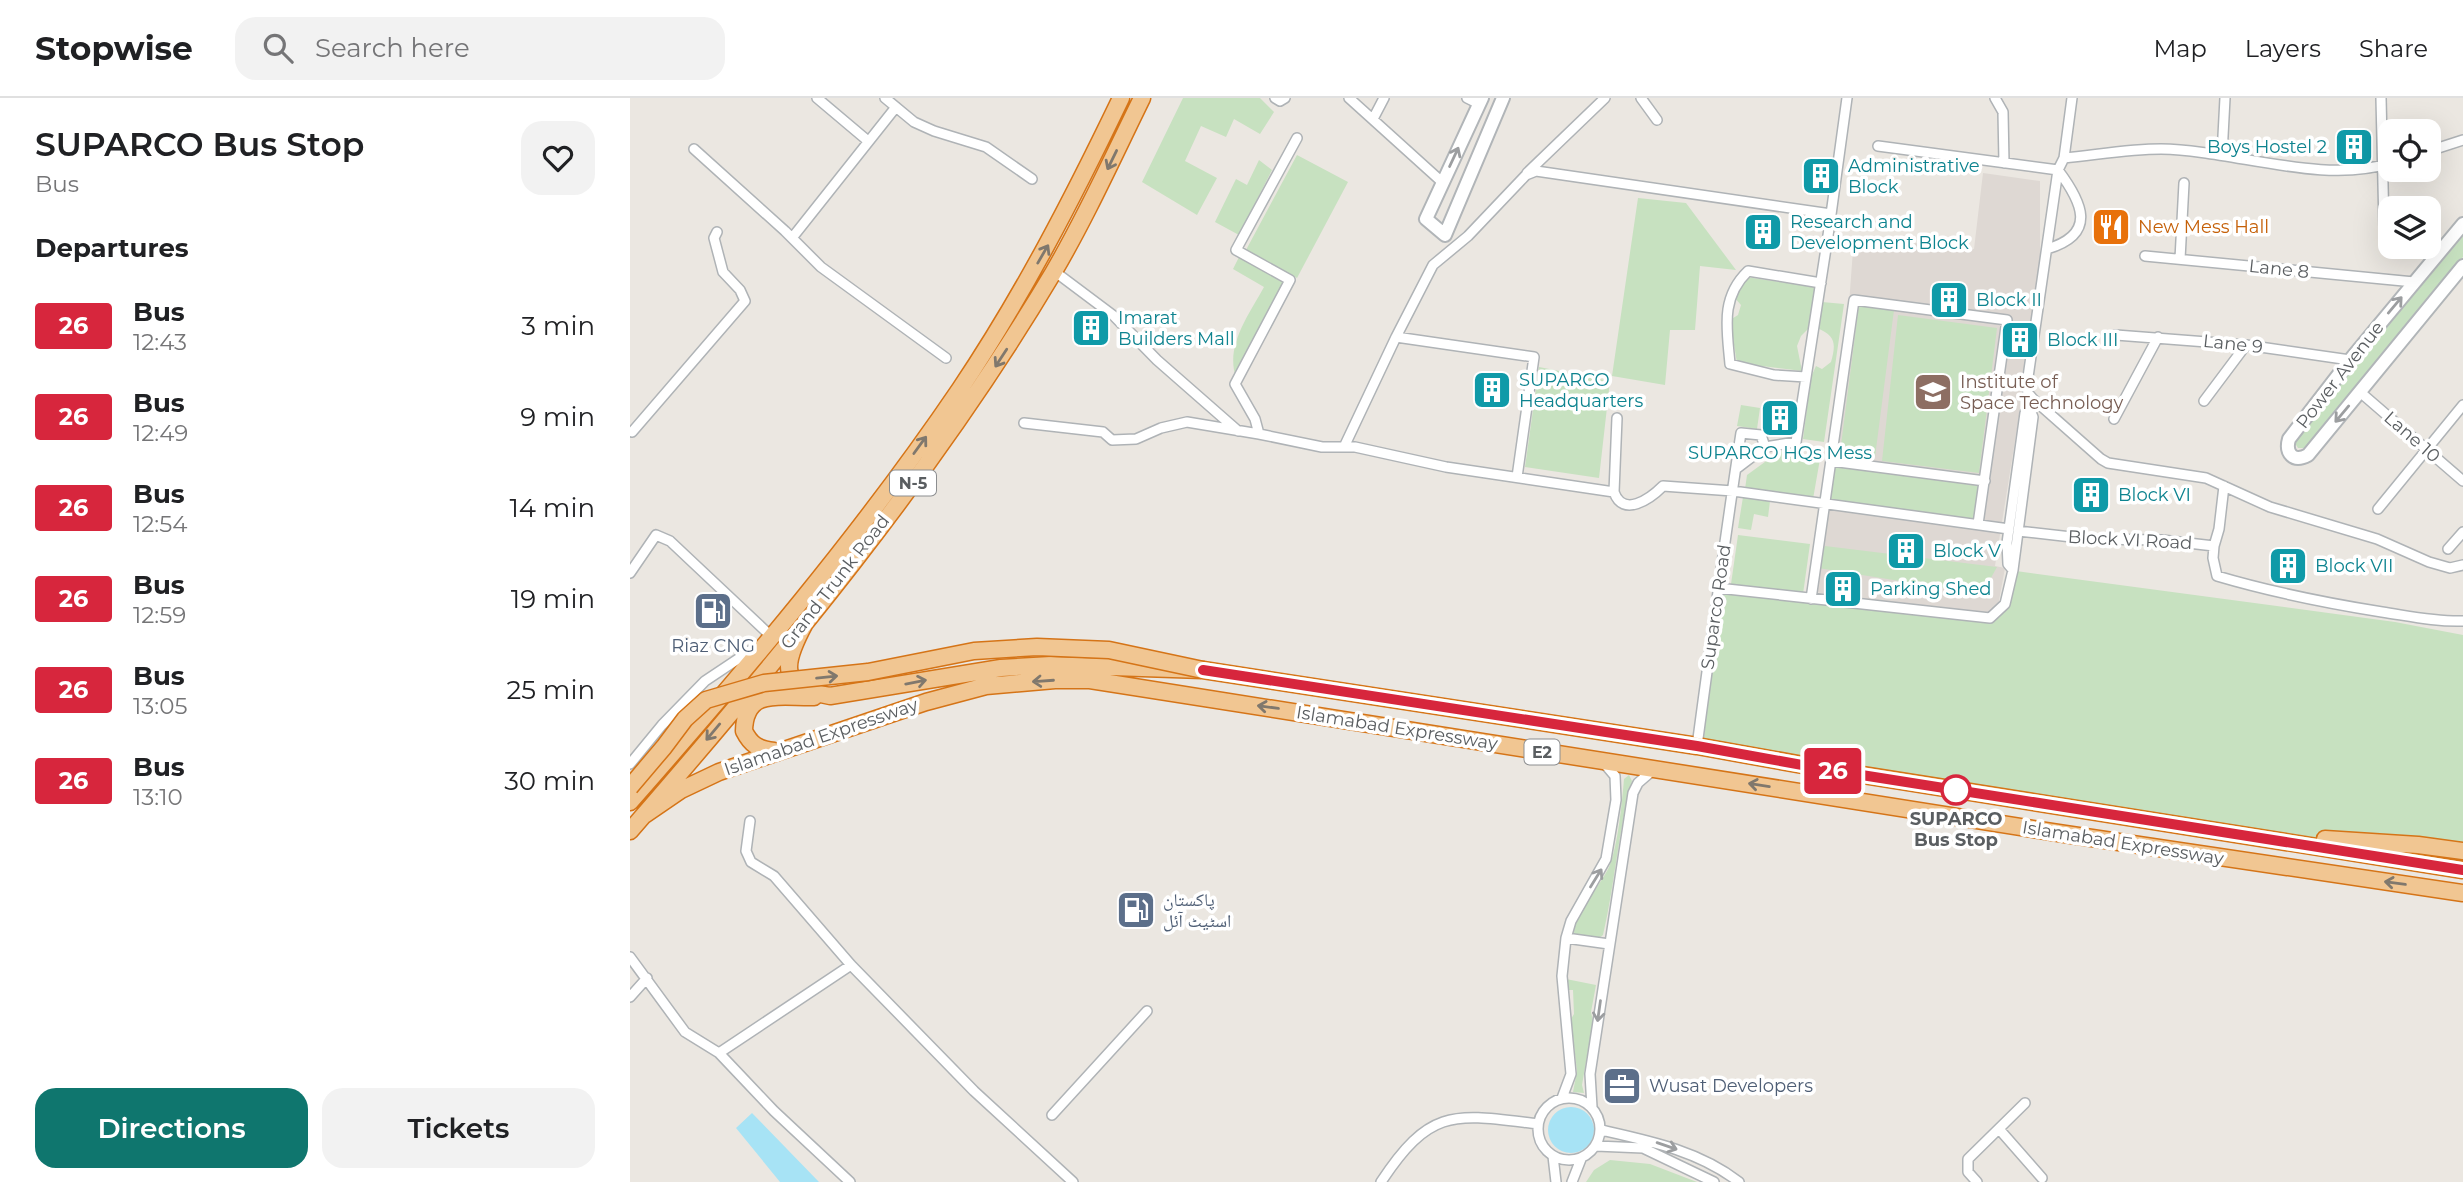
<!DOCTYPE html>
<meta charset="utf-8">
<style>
:root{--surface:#fff;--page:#f2f2f2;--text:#202124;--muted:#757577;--line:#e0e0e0;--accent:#0f766e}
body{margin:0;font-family:Montserrat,"Noto Naskh Arabic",sans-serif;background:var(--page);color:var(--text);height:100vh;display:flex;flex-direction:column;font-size:26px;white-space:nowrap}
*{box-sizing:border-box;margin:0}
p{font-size:23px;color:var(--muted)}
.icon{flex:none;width:38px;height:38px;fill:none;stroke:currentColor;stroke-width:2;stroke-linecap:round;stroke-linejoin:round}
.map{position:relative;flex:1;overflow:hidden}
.drawer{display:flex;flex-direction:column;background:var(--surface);width:630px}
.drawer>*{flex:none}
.badge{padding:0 14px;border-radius:5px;font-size:24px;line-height:46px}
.tools{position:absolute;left:1748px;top:21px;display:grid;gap:14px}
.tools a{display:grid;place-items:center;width:63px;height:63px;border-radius:14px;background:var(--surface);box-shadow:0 7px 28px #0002;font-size:35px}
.map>.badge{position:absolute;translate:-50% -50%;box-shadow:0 0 0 4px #fff}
h2{padding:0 35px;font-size:26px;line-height:63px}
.round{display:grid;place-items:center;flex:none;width:74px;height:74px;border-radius:21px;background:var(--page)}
.head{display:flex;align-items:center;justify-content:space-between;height:119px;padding:0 35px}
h1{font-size:33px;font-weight:600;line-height:52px}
.primary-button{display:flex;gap:14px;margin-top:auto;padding:14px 35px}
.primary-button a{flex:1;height:80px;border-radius:21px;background:var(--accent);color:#fff;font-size:28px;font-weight:600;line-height:80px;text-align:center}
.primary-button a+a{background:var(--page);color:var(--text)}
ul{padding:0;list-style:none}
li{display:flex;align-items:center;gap:21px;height:91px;padding:0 35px}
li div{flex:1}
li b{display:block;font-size:26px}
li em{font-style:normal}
li .badge{min-width:77px;font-weight:700;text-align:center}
header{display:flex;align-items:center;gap:42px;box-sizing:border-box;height:98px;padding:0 35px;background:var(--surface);border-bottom:2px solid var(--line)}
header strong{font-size:33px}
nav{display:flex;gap:38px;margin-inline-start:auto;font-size:24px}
.search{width:490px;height:63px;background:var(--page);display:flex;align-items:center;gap:18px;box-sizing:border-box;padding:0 24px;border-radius:21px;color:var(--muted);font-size:26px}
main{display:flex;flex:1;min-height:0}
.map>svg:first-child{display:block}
.education{fill:#ded8d3}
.green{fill:#c7e1c0}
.water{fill:#a7e3f5}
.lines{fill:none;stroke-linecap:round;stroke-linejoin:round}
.street-casing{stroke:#afb3b6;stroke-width:12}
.secondary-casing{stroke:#b1b5b8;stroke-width:16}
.highway-casing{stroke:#d57417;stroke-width:19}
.street{stroke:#fff;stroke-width:9}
.secondary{stroke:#fff;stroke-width:12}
.highway{stroke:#f1c692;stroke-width:16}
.highway-bridge-casing{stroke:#d57417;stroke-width:19;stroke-linecap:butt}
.highway-bridge{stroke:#f1c692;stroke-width:16}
.oneway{stroke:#9c9ea0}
.oneway2{stroke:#80786d}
.line-casing{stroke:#fff;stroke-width:16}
.line{stroke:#d7263d;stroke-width:10}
.stop-dot{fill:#fff;stroke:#d7263d;stroke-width:3.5}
.labels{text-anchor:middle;stroke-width:7;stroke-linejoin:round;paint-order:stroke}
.shield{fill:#fff;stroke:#8c8e90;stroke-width:2}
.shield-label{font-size:16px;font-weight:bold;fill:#5a5e61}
.culture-label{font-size:18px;fill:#0d838f;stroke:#fff;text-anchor:start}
.food-label{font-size:18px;fill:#c56008;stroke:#fff;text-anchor:start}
.street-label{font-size:18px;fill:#5a5e61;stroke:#fff}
.education-label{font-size:18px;fill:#785e54;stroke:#fff;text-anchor:start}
.service-label{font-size:18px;fill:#4e5e75;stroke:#fff;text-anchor:start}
.stop-label{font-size:18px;font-weight:bold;fill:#5a5e61;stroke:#fff}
</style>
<header>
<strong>Stopwise</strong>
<div class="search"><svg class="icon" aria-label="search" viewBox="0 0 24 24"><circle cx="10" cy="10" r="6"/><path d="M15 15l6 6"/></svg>Search here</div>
<nav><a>Map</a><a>Layers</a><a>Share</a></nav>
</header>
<main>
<section class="drawer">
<div class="head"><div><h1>SUPARCO Bus Stop</h1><p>Bus</p></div><a class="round"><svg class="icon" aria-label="heart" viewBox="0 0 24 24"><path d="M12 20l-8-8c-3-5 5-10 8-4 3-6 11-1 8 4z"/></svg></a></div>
<h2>Departures</h2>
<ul>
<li><span class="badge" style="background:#d7263d;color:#fff">26</span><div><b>Bus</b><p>12:43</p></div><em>3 min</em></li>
<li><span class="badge" style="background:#d7263d;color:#fff">26</span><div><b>Bus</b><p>12:49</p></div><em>9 min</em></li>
<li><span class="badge" style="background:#d7263d;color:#fff">26</span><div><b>Bus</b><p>12:54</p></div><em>14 min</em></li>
<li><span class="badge" style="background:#d7263d;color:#fff">26</span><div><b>Bus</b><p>12:59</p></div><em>19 min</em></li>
<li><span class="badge" style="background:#d7263d;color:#fff">26</span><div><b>Bus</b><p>13:05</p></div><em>25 min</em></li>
<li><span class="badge" style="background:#d7263d;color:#fff">26</span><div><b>Bus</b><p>13:10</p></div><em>30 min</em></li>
</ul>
<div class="primary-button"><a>Directions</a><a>Tickets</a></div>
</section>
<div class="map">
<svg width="1833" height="1084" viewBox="0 0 1833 1084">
<rect width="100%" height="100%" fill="#ebe7e1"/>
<!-- education -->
<path class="education" d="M 1353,75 L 1410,83 L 1410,167 L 1395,280 L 1365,468 L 1375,470 L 1368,508 L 1363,514 L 1353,515 L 1281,509 L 1185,494 L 1224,202 L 1219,206 L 1224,139 L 1344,151 Z"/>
<!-- green -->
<path class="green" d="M 553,0 L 630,0 L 644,14 L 630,36 L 604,21 L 596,39 L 571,28 L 555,63 L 587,80 L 567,117 L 512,84 Z
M 667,57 L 718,84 L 667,180 L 616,152 Z
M 629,62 L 642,72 L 609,137 L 585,124 L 606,81 L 617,87 Z
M 1008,100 L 1056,105 L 1106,172 L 1070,168 L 1065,232 L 1040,232 L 1035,287 L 982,278 Z
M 1833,138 L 1833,159 L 1677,350 L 1668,350 L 1663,342 Z
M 610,157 L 656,183 L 606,280 C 595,247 619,217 634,189 L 603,171 Z
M 1116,179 L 1185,189 L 1179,230 L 1171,238 L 1167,248 L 1172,273 L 1107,265 L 1100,222 L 1108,217 L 1111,207 L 1104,199 Z
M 1192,204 L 1214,206 L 1194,344 L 1173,341 L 1181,279 L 1186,268 L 1192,271 L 1201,264 C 1206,246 1206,238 1187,230 Z
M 1229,207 L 1264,212 L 1245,359 L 1210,355 Z
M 1268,217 L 1367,230 L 1349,375 L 1252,363 Z
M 909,269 L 980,283 L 969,380 L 895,369 Z
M 1111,307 L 1130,310 L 1127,331 L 1107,328 Z
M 1150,353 L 1190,361 L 1183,401 L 1115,391 L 1117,377 Z
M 1205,369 L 1349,388 L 1343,423 L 1200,403 Z
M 1113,399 L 1140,403 L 1138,419 L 1124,416 L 1121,432 L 1108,430 Z
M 1108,437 L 1180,446 L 1173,496 L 1101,486 Z
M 1195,448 L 1367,469 L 1352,496 L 1188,470 Z
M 1386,473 L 1765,524 L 1833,537 L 1833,761 L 1073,649 L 1088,490 L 1364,522 L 1380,506 Z
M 999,677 L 1002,683 C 988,733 985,786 973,837 L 969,840 L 944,837 C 943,815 970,789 979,769 C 988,748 992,704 994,681 Z
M 936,881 L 966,887 L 961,914 L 963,923 L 952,987 L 954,995 L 943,994 L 947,973 L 941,921 L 944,916 L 943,892 L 936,892 Z
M 980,1062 L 1020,1066 L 1067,1084 L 956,1084 L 964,1072 Z"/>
<!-- water -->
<path class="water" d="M918 1032a23 23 0 1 1 46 0a23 23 0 1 1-46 0Z
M 122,1015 L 189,1084 L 150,1084 L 106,1030 Z"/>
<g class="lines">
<!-- street casing -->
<g class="street-casing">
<path id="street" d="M 187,0 L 238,43
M 255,0 L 284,24 L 304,33 L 356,49 L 402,81
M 645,0 L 650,3 L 655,0
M 719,0 L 812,84
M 837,0 L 849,6
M 1011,0 L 1027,22
M 1365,0 L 1373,14 L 1374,65
M 1751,0 L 1754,129
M 743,21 L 754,0
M 667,40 L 606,152 L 660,182 L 605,286 L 625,321 L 629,336 L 692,349 L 725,349 L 816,369 L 984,394
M 1248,48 L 1428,72 C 1452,104 1468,136 1417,151
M 64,51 L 155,133 L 191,169 L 316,260
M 1799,53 L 1833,42
M 1592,57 L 1595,0
M 1434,60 L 1442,0
M 897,75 L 975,0
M 162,140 L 266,9
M 1515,158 L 1784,184
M 1550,161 L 1554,85
M 424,173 L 484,218 L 527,262 L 608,333
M 1486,237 L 1616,247 L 1720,262
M 766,239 L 803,167 L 838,138 L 896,77 L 906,73 L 1201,116
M 1176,279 L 1144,277 L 1100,266 C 1097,231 1090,200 1118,173 L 1191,185
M 1730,294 L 1833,383
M 1403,301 L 1471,361 L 1478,365 L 1576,380 L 1640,409 L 1747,441 L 1799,464 L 1820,470 L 1833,467
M 1574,303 L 1616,247
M 987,320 L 984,394 C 993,420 1020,401 1033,388 L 1103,393 L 1379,431
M 1484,321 L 1528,239
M 394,325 L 473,334 L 482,342 L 506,341 L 531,330 L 557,324 L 629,336
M 2,334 L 115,203 L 110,192 L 93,174 L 84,140 L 87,134
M 714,349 L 766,239 L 904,259 L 887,379
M 1135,349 L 1166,344 L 1199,131 L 1217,0
M 1201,363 L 1355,383
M 1748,411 L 1833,307
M 1388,433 L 1459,441 L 1532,442 L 1584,448 L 1583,460 L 1587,478 C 1641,494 1696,505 1752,514 C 1779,518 1806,524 1833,523
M 1584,448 L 1589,431 L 1594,388
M 1818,451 L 1833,434
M 1383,472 L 1378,466 L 1377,445 L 1395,315 L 1400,312 L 1403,301 L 1398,295 L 1397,286 L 1428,72 L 1434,60 C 1466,57 1499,51 1531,51 C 1603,52 1692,87 1760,65
M 0,475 L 26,437 L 40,443 L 142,539 L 138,541
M 1088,490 L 1360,520 L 1375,506 L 1383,472 L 1403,319 L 1400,312
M 1181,501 L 1224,202 L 1377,222 L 1348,426
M 1067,648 C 1081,544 1095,439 1111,335 L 1131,337 L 1135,349 L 1106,371
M 0,666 L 32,627 L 75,583 L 126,549
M 120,723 L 116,753 L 121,764 L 144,778 L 221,867 L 344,993 L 443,1084
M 936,840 L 979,846
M 0,859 L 55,934 L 89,955 L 144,1013 L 220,1084
M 0,899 L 17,880
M 89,955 L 221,867
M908 1031a31 31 0 1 1 62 0a31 31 0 1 1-62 0Z
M 932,1000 L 941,976 L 932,878 L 936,840 L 941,823 L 976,761 L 986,702 L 985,678 L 974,665
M 962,1009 L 960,976 L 1003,695 L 1008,685 L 1023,672
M 422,1017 L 517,913
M 1369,1031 L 1412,1080
M 971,1032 C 1020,1043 1069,1053 1109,1084
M 966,1048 L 1013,1050 L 1084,1084
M 923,1058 L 926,1084
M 751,1084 C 801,1008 825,1016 908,1026
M 942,1084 L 951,1061
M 1347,1084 L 1338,1074 L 1338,1061 L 1395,1005"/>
</g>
<!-- secondary casing -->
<g class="secondary-casing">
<path id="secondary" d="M 852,0 L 796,121 L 815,137 L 873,0
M 1833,126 L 1720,262 L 1659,341 C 1655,355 1663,365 1678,357 L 1833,168"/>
</g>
<!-- highway casing -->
<g class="highway-casing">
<path id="highway" d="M 175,525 C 154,564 146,589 200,598 L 371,570 L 421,567 L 573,572 L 1067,648 L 1201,672 L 1833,772
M 144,653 C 128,651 121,647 114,633 C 115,588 153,600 184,599
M 0,704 C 116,572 231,437 330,291 C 392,199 443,100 491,0
M 13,718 L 51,692 L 89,674 L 296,604 L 356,588 L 425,582 L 460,582 L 1435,736 L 1833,795
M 0,733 C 152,558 304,375 423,175 C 456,119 483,59 512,0
M 1695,741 L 1788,747 L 1833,753"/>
</g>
<!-- street -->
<use href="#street" class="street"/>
<!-- secondary -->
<use href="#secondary" class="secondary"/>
<!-- highway -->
<use href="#highway" class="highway"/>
<!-- highway-bridge casing -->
<g class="highway-bridge-casing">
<path id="highway-bridge" d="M 0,689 L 34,649 L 55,621 L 76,602 L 134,585 L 238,574 L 344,553 L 407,549 L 479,552 L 573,572"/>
</g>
<!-- highway-bridge -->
<use href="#highway-bridge" class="highway-bridge"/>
</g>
<!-- one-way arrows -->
<defs><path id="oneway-shaft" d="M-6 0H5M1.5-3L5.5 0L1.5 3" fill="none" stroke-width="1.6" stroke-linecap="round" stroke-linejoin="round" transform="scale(1.75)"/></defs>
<g class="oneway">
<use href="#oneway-shaft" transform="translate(824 59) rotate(-65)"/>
<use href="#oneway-shaft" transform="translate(1765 207) rotate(-50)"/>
<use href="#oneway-shaft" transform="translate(1712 316) rotate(130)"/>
<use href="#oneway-shaft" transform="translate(966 780) rotate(-58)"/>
<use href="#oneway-shaft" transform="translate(969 913) rotate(98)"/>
<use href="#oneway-shaft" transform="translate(1037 1048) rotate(19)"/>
</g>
<g class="oneway2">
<use href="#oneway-shaft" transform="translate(482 62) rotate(116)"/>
<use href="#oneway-shaft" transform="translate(413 156) rotate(-60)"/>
<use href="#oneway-shaft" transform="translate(371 260) rotate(123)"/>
<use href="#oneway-shaft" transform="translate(290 347) rotate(-54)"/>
<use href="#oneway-shaft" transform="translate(197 579) rotate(-6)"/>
<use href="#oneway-shaft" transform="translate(413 583) rotate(176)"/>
<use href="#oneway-shaft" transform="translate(286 584) rotate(-11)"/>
<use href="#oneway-shaft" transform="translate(638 609) rotate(-172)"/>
<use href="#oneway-shaft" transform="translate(83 634) rotate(130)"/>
<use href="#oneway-shaft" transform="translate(1129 687) rotate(-171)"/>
<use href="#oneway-shaft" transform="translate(1765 785) rotate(-172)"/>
</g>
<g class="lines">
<!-- line casing -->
<g class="line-casing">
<path id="line" d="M 573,572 L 1067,648 L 1200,672 L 1833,772"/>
</g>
<!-- line -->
<use href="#line" class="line"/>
</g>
<!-- icons -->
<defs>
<g id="building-square" transform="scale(2.0125)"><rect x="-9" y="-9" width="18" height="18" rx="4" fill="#0f9aa8" stroke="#fff"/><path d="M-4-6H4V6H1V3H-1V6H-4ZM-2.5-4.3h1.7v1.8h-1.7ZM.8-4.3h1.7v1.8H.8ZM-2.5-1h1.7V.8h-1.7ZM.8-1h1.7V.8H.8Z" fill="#fff"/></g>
<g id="restaurant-square" transform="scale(2.0125)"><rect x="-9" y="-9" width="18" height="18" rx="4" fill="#e8710a" stroke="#fff"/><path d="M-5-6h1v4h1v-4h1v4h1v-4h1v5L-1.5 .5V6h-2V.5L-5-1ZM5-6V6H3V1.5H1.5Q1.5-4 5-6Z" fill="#fff"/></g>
<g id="university-square" transform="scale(2.0125)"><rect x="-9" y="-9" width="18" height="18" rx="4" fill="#8d6e63" stroke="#fff"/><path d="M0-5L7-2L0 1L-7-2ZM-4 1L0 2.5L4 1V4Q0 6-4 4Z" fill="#fff"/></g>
<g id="fuel-square" transform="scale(2.0125)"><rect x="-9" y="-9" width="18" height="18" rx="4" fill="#5c6f8a" stroke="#fff"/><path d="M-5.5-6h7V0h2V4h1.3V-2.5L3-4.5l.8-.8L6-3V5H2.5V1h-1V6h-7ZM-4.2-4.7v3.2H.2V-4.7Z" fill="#fff"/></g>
<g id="office-square" transform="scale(2.0125)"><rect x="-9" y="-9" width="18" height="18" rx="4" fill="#5c6f8a" stroke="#fff"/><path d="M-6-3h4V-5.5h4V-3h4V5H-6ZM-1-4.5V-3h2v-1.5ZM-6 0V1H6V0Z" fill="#fff"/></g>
</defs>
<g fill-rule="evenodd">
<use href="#building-square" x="1724" y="49"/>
<use href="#building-square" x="1191" y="78"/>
<use href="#restaurant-square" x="1481" y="129"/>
<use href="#building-square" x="1133" y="134"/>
<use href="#building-square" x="1319" y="202"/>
<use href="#building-square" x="461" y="230"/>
<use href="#building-square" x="1390" y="242"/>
<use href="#building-square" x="862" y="292"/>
<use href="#university-square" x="1303" y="294"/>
<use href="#building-square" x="1150" y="320"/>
<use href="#building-square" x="1461" y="397"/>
<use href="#building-square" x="1276" y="453"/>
<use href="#building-square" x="1658" y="468"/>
<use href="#building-square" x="1213" y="491"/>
<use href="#fuel-square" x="83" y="513"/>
<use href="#fuel-square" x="506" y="812"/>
<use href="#office-square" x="992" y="988"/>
</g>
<!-- markers -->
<circle class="stop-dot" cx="1326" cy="692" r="14"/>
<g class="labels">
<!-- shield labels -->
<g class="shield">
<rect x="260" y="372.5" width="46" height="25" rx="5"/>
<rect x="894.5" y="641.5" width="35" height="25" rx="5"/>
</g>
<g class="shield-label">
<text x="283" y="391">N-5</text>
<text x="912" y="660">E2</text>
</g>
<!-- culture labels -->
<g class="culture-label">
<text x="1697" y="55" text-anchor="end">Boys Hostel 2</text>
<text x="1218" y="74">Administrative<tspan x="1218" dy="21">Block</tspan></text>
<text x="1160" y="130">Research and<tspan x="1160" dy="21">Development Block</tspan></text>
<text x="1346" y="208">Block II</text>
<text x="488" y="226">Imarat<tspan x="488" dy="21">Builders Mall</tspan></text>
<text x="1417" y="248">Block III</text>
<text x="889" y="288">SUPARCO<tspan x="889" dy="21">Headquarters</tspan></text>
<text x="1150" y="361" text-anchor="middle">SUPARCO HQs Mess</text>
<text x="1488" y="403">Block VI</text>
<text x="1303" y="459">Block V</text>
<text x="1685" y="474">Block VII</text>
<text x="1240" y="497">Parking Shed</text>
</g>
<!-- food labels -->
<g class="food-label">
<text x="1508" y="135">New Mess Hall</text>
</g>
<!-- street labels -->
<g class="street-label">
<text transform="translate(1649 171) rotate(6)" y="6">Lane 8</text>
<text transform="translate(1603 246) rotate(6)" y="6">Lane 9</text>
<text transform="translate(1710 277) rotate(-52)" y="6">Power Avenue</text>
<text transform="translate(1782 339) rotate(41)" y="6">Lane 10</text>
<text transform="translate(1500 442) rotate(3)" y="6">Block VI Road</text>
<text transform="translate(205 484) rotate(-52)" y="6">Grand Trunk Road</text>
<text transform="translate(1086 509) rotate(-82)" y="6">Suparco Road</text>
<text transform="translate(767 630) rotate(9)" y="6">Islamabad Expressway</text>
<text transform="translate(191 639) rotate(-19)" y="6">Islamabad Expressway</text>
<text transform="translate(1493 745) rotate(9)" y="6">Islamabad Expressway</text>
</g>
<!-- education labels -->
<g class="education-label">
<text x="1330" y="290">Institute of<tspan x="1330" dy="21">Space Technology</tspan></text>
</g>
<!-- service labels -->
<g class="service-label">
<text x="83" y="554" text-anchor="middle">Riaz CNG</text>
<text x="533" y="808">پاکستان<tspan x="533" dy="21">اسٹیٹ آئل</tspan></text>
<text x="1019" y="994">Wusat Developers</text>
</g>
<!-- stop labels -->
<g class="stop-label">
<text x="1326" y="727">SUPARCO<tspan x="1326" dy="21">Bus Stop</tspan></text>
</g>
</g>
</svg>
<div class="tools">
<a><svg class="icon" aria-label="locate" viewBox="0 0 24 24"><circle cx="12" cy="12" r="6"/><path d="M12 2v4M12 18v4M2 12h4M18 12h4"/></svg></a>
<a><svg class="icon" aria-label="layers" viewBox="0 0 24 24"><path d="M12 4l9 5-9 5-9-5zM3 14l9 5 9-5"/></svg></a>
</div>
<b class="badge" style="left:1203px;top:673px;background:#d7263d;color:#fff">26</b>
</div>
</main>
